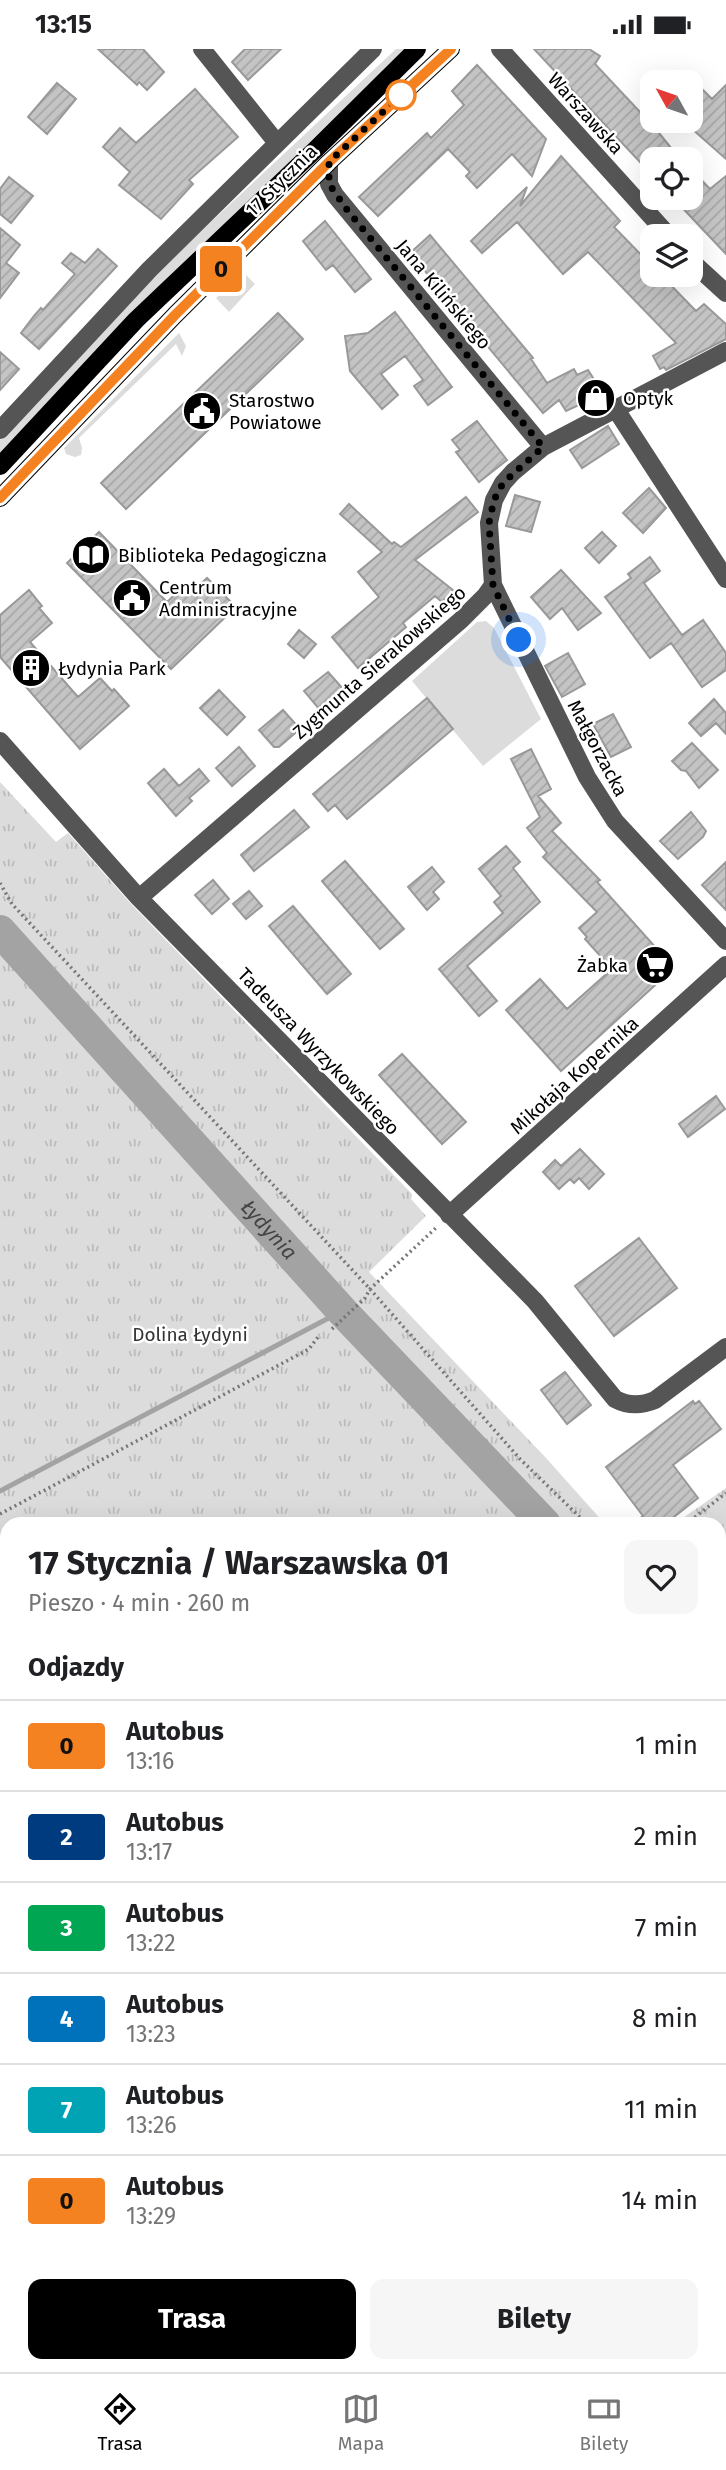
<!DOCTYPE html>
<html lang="pl">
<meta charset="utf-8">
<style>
:root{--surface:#fff;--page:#f6f6f6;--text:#202124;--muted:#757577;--line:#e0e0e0;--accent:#000}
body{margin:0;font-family:"Fira Sans",sans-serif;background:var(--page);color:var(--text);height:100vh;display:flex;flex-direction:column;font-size:26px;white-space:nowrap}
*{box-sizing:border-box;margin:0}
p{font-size:23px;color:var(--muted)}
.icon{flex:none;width:38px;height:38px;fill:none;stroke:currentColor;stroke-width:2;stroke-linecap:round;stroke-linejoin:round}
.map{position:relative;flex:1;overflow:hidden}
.panel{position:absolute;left:0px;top:1468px;width:726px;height:856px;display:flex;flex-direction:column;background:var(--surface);border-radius:21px 21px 0 0;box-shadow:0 7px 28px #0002}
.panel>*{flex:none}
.badge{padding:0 14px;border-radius:5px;font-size:24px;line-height:46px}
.needle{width:46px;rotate:310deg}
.fabs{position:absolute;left:640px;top:21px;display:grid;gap:14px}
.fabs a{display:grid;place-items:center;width:63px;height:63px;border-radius:14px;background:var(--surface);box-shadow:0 7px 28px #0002;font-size:35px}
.you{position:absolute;width:35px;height:35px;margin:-18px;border:5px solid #fff;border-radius:50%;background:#1a73e8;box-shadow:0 0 0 10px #1a73e833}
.map>.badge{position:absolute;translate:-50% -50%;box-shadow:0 0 0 4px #fff}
h2{padding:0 28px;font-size:26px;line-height:63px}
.round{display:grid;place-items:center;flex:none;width:74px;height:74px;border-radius:14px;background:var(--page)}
.head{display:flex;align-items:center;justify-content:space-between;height:119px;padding:0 28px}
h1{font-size:33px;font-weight:700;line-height:52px}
.action{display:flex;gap:14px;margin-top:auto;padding:14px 28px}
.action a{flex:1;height:80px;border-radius:14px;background:var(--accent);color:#fff;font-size:28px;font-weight:700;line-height:80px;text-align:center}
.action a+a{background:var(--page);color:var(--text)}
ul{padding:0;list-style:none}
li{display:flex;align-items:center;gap:21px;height:91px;padding:0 28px;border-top:2px solid var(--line)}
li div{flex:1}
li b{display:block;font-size:26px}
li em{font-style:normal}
li .badge{min-width:77px;font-weight:700;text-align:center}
.status{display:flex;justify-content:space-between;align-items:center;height:49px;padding:0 35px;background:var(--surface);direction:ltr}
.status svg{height:19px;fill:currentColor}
.tabs{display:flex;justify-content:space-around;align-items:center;height:98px;border-top:2px solid var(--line);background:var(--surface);font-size:19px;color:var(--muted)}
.tabs a{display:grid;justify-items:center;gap:4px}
.tabs .active{color:var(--accent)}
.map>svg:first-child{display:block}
.grass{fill:#dcdcdc}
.park{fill:url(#park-tufts)}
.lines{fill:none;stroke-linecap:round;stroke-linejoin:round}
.stream{stroke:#a3a3a3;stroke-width:5}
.river{stroke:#a3a3a3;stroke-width:32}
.building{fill:url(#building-hatch);stroke:#999;stroke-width:2}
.path{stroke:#777;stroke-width:3.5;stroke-dasharray:2 3.5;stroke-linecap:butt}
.minor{stroke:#555;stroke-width:18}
.major{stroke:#000;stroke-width:18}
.line-casing{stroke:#fff;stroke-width:16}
.line{stroke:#f58220;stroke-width:10}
.walk{stroke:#000;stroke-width:7;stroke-dasharray:0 12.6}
.stop-dot{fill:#fff;stroke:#f58220;stroke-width:3.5}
.labels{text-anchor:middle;stroke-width:5;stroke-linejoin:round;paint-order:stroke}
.street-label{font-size:19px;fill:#000;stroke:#fff}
.poi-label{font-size:19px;fill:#000;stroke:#fff;text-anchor:start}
.park-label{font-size:19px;fill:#333;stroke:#fff}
.water-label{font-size:21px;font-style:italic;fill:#444;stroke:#fff}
</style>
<div class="status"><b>13:15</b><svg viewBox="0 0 49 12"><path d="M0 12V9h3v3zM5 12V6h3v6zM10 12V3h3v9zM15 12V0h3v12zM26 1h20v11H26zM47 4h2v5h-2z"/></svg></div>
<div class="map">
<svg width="726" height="2323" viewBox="0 0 726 2323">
<defs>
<pattern id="park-tufts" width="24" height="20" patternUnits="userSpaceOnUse" patternTransform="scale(1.75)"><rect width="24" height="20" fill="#dcdcdc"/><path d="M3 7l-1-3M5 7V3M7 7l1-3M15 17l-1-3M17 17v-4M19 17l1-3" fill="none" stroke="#bbb"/></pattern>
<pattern id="building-hatch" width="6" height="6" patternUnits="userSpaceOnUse" patternTransform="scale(1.75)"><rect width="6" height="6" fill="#c4c4c4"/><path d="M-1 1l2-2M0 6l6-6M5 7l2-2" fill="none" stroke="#a7a7a7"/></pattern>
</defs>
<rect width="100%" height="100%" fill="#fff"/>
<!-- grass -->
<path class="grass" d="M 396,0 L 406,0 L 120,277 L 0,406 L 0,391 L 85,298 L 196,187 Z
M 243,223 L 255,235 L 229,263 L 216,249 Z
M 179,284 L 186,297 L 182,307 L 176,295 L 79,389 L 82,399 L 81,406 L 75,408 L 66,405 L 64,399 Z
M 486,572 L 494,579 L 541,670 L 483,717 L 412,632 L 477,573 Z
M 726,2014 L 726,2202 L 719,2206 L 719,2018 Z
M 0,2039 L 7,2045 L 7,2171 L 0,2180 Z"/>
<!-- park -->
<path class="park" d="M 0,733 L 56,793 L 68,784 L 132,856 L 412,1145 L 411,1150 L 426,1167 L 369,1223 L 547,1410 L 605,1475 L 7,1475 L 7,1899 L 0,1895 Z
M 726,1439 L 726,2014 L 719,2018 L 719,1475 L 674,1475 Z
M 726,2252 L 726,2323 L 661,2323 L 658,2317 L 719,2317 L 719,2257 Z"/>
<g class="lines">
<!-- stream -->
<path class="stream" d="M 0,1442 L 342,1262"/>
<!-- river -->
<g class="river">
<path id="s1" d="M 0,882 L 342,1262 L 545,1475"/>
<path d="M 719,1668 L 726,1676"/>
</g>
</g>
<!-- building -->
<path class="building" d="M 98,0 L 143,0 L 164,23 L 147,41 L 139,33 L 137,36 Z
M 245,0 L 281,0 L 248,31 L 232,13 Z
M 534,0 L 589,0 L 600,7 L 595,15 L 655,79 L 680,110 L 653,110 L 653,127 Z
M 477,16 L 546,90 L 532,127 L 512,105 L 477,139 L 466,127 L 470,123 L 448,100 L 378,167 L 359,148 L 427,84 L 431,89 L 464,56 L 452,42 Z
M 57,34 L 76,50 L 47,85 L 28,68 Z
M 726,36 L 726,110 L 691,79 L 691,47 L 700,38 L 712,50 Z
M 195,40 L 238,88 L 189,131 L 193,135 L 161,170 L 119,136 L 130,123 L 103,98 L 120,79 L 136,94 Z
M 561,107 L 620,172 L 614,178 L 653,218 L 653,226 L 661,226 L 696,262 L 704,255 L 726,275 L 726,290 L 666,321 L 664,318 L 660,320 L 653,307 L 676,294 L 588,203 L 563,225 L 517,173 L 482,204 L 471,192 L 527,138 L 520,157 Z
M 691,120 L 710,140 L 726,127 L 726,205 L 673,149 L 691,149 Z
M 9,128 L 33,147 L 11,174 L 0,165 L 0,140 Z
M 325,172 L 371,230 L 355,243 L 333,216 L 326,221 L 303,192 Z
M 0,179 L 20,196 L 6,214 L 19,224 L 0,249 Z
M 430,186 L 533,309 L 531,310 L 547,334 L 574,320 L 577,326 L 588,321 L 606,349 L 591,357 L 581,355 L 566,362 L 559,351 L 543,364 L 410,204 Z
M 98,200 L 117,217 L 39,300 L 21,284 L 34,267 L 41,259 L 43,261 L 75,225 L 62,214 L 71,204 L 85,214 Z
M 395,263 L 452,338 L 428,356 L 414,337 L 423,331 L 405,307 L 381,325 L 398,346 L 382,360 L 350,322 L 345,287 L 368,284 Z
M 278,264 L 303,290 L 126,460 L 101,434 Z
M 0,303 L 19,320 L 0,341 Z
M 477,372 L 507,411 L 479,433 L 456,403 L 460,401 L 452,391 Z
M 608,377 L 619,395 L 582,419 L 570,401 Z
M 649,439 L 666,459 L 643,484 L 623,464 Z
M 515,446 L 540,453 L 531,483 L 506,477 Z
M 466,448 L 478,463 L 415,511 L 453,541 L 442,553 L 435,547 L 403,574 L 406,578 L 358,619 L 332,588 L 379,548 L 358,523 L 382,503 L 340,465 L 349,455 L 392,495 L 394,493 L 401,498 Z
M 99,483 L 167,553 L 183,538 L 190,545 L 207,529 L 236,558 L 171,620 L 67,514 Z
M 602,483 L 616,497 L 599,514 L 585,499 Z
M 650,508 L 660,522 L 644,534 L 682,586 L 703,571 L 726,604 L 726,621 L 702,638 L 671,594 L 650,609 L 605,548 L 631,529 L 628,525 Z
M 561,521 L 601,564 L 578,581 L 562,559 L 550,570 L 531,548 Z
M 29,541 L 42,557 L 39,559 L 52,574 L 30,593 L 78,648 L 100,629 L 112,642 L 114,640 L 129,657 L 80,700 L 0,608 L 0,566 Z
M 299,581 L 316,595 L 304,609 L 288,595 Z
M 568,604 L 585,635 L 562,648 L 545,617 Z
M 328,623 L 344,641 L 320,661 L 304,642 Z
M 219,641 L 245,668 L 227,686 L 200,659 Z
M 427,649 L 453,680 L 347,770 L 335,756 L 328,762 L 313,745 Z
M 714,650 L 726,664 L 726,685 L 716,674 L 701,687 L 689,674 Z
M 283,661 L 300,680 L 279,698 L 274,698 L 259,681 Z
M 613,665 L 631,698 L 611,708 L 593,675 Z
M 692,694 L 718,721 L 699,739 L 686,722 L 681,721 L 672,712 Z
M 239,698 L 255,717 L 232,737 L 216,719 Z
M 531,700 L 551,740 L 538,747 L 561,774 L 552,782 L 600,831 L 597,833 L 674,919 L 561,1022 L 506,961 L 540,930 L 567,960 L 612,920 L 585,890 L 587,888 L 579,879 L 597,863 L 543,808 L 547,804 L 527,779 L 540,768 L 511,710 Z
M 164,720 L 179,737 L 199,720 L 209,732 L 189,749 L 192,752 L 176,767 L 148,734 Z
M 294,761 L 309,778 L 254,822 L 241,806 Z
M 691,763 L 706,782 L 703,788 L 678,810 L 660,792 Z
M 506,797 L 520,813 L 513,819 L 540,853 L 467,917 L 497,952 L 479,967 L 439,920 L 503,864 L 494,853 L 501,847 L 479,820 Z
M 345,812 L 404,880 L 380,900 L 322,832 Z
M 726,813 L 726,861 L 702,836 Z
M 432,818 L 444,833 L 433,843 L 439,850 L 427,861 L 408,838 Z
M 213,831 L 229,850 L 212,865 L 195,846 Z
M 249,842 L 262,857 L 246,870 L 233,855 Z
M 293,857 L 351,925 L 327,945 L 269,877 Z
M 402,1005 L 466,1073 L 442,1095 L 379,1026 Z
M 716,1047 L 725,1060 L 688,1088 L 679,1075 Z
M 580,1100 L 604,1125 L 589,1140 L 579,1129 L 574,1134 L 570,1130 L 559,1140 L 543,1123 L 555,1111 L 561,1117 Z
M 639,1189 L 677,1239 L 614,1287 L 575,1237 Z
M 565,1323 L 591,1356 L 567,1375 L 541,1341 Z
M 693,1352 L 695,1355 L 699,1352 L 721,1380 L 673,1416 L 698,1449 L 665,1475 L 632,1475 L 643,1467 L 606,1418 Z"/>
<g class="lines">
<!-- path -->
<path class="path" d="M 0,834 L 12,855 L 370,1240 L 520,1410 L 587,1475
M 332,1280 L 365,1249 L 370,1240 L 438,1177
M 0,1465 L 309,1300 L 318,1288
M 686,1475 L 726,1444
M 719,1510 L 726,1505
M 719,1610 L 726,1617"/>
<!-- minor -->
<path class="minor" d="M 202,0 L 277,94
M 500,0 L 669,187
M 329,113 L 329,135 L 335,146 L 543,398
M 691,212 L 726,244
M 615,359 L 726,530
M 0,381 L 149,221 L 373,0
M 493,536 L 587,728 L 615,772 L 726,892
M 0,692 L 139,849 L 535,1252 L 615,1350 C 628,1357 641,1357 655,1351 L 726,1298
M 139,849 L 461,571 L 486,546 L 493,536 L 489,474 L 494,451 L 503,434 L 513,423 L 543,398 L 726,302
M 449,1166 L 726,916
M 0,2011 L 7,2016
M 719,2232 L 726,2228
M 281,2317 L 285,2323
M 220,2323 L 229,2317"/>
<!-- major -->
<path class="major" d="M 0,417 L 136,271 L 316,100 L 417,0
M 0,449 L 175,266 L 329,113 L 451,0
M 0,1919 L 7,1922
M 0,1945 L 7,1949
M 583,2317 L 588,2323
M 624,2317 L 629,2323"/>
</g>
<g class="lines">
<!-- line casing -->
<g class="line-casing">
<path id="line" d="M 0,449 L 175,266 L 329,113 L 451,0"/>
</g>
<!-- line -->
<use href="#line" class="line"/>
<!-- walk -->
<path class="walk" d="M 401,46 L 329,113 L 329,135 L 348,162 L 543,398 L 503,434 L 494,451 L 489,474 L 493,536 L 519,591"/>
</g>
<!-- icons -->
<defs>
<g id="shop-disc" transform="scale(2.0125)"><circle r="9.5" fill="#000" stroke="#fff"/><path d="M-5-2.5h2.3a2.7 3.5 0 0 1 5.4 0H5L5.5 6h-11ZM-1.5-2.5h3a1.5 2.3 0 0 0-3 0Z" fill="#fff"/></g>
<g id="civic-disc" transform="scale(2.0125)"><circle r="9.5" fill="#000" stroke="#fff"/><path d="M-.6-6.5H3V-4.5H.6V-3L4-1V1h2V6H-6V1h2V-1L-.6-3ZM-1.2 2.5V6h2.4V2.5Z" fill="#fff"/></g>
<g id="library-disc" transform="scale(2.0125)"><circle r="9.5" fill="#000" stroke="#fff"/><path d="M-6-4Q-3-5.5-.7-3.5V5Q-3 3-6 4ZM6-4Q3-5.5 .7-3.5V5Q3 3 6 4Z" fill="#fff"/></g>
<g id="building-disc" transform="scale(2.0125)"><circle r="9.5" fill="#000" stroke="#fff"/><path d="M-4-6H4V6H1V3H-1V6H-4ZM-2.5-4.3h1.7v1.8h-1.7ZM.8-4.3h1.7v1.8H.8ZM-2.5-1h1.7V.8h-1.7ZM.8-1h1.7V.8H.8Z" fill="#fff"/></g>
<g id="supermarket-disc" transform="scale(2.0125)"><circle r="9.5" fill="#000" stroke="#fff"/><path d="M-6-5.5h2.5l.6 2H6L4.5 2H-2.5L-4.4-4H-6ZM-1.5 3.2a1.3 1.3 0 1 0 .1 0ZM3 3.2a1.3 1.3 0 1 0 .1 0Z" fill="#fff"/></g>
</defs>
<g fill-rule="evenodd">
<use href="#shop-disc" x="596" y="349"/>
<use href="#civic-disc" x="202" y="362"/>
<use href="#library-disc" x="91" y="506"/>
<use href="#civic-disc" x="132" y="549"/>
<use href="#building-disc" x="31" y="619"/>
<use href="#supermarket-disc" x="655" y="916"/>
</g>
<!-- markers -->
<circle class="stop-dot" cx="401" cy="46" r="14"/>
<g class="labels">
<!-- street labels -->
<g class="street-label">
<text transform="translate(586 64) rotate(48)" y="7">Warszawska</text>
<text transform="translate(281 131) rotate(-45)" y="7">17 Stycznia</text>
<text transform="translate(444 245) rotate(50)" y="7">Jana Kilińskiego</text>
<text transform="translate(379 613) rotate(-41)" y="7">Zygmunta Sierakowskiego</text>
<text transform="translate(598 699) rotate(62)" y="7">Małgorzacka</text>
<text transform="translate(319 1002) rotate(46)" y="7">Tadeusza Wyrzykowskiego</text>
<text transform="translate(574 1026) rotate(-42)" y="7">Mikołaja Kopernika</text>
</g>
<!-- poi labels -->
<g class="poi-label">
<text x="623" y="356">Optyk</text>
<text x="229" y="358">Starostwo<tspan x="229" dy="22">Powiatowe</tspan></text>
<text x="118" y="513">Biblioteka Pedagogiczna</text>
<text x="159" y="545">Centrum<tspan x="159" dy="22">Administracyjne</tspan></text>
<text x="58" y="626">Łydynia Park</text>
<text x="628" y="923" text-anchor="end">Żabka</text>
</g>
<!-- park labels -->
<g class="park-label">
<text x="190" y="1292">Dolina Łydyni</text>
</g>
<!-- water labels -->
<g class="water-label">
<text dy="7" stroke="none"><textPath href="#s1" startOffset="402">Łydynia</textPath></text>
</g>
</g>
</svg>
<div class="fabs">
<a><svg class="needle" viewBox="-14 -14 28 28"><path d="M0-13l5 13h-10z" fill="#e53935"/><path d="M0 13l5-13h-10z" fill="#757577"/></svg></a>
<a><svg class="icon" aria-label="locate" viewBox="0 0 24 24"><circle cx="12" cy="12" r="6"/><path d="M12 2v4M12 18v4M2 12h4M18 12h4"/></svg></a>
<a><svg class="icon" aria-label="layers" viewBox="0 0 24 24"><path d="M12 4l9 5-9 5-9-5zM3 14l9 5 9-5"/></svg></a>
</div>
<div class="you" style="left:519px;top:591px"></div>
<b class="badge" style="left:221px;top:220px;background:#f58220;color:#111">0</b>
<section class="panel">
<div class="head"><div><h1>17 Stycznia / Warszawska 01</h1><p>Pieszo · 4 min · 260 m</p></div><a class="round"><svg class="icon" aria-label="heart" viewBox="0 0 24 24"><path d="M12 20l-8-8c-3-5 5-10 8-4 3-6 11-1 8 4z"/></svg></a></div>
<h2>Odjazdy</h2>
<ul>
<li><span class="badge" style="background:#f58220;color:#111">0</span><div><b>Autobus</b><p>13:16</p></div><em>1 min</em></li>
<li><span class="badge" style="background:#003b80;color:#fff">2</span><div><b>Autobus</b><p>13:17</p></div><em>2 min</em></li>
<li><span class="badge" style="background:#00a651;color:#fff">3</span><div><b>Autobus</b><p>13:22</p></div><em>7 min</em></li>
<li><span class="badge" style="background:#0072bc;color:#fff">4</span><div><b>Autobus</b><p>13:23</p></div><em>8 min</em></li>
<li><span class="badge" style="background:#00a3b4;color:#fff">7</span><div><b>Autobus</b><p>13:26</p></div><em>11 min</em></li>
<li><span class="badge" style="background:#f58220;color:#111">0</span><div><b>Autobus</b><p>13:29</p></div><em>14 min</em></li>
</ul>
<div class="action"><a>Trasa</a><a>Bilety</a></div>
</section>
</div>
<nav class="tabs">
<a class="active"><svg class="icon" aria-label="directions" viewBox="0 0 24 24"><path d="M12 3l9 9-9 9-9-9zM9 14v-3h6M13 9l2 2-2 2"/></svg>Trasa</a>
<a><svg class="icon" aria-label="map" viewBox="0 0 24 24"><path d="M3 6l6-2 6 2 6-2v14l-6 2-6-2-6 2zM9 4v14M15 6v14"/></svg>Mapa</a>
<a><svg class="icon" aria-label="tickets" viewBox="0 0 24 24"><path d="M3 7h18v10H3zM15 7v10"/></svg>Bilety</a>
</nav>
